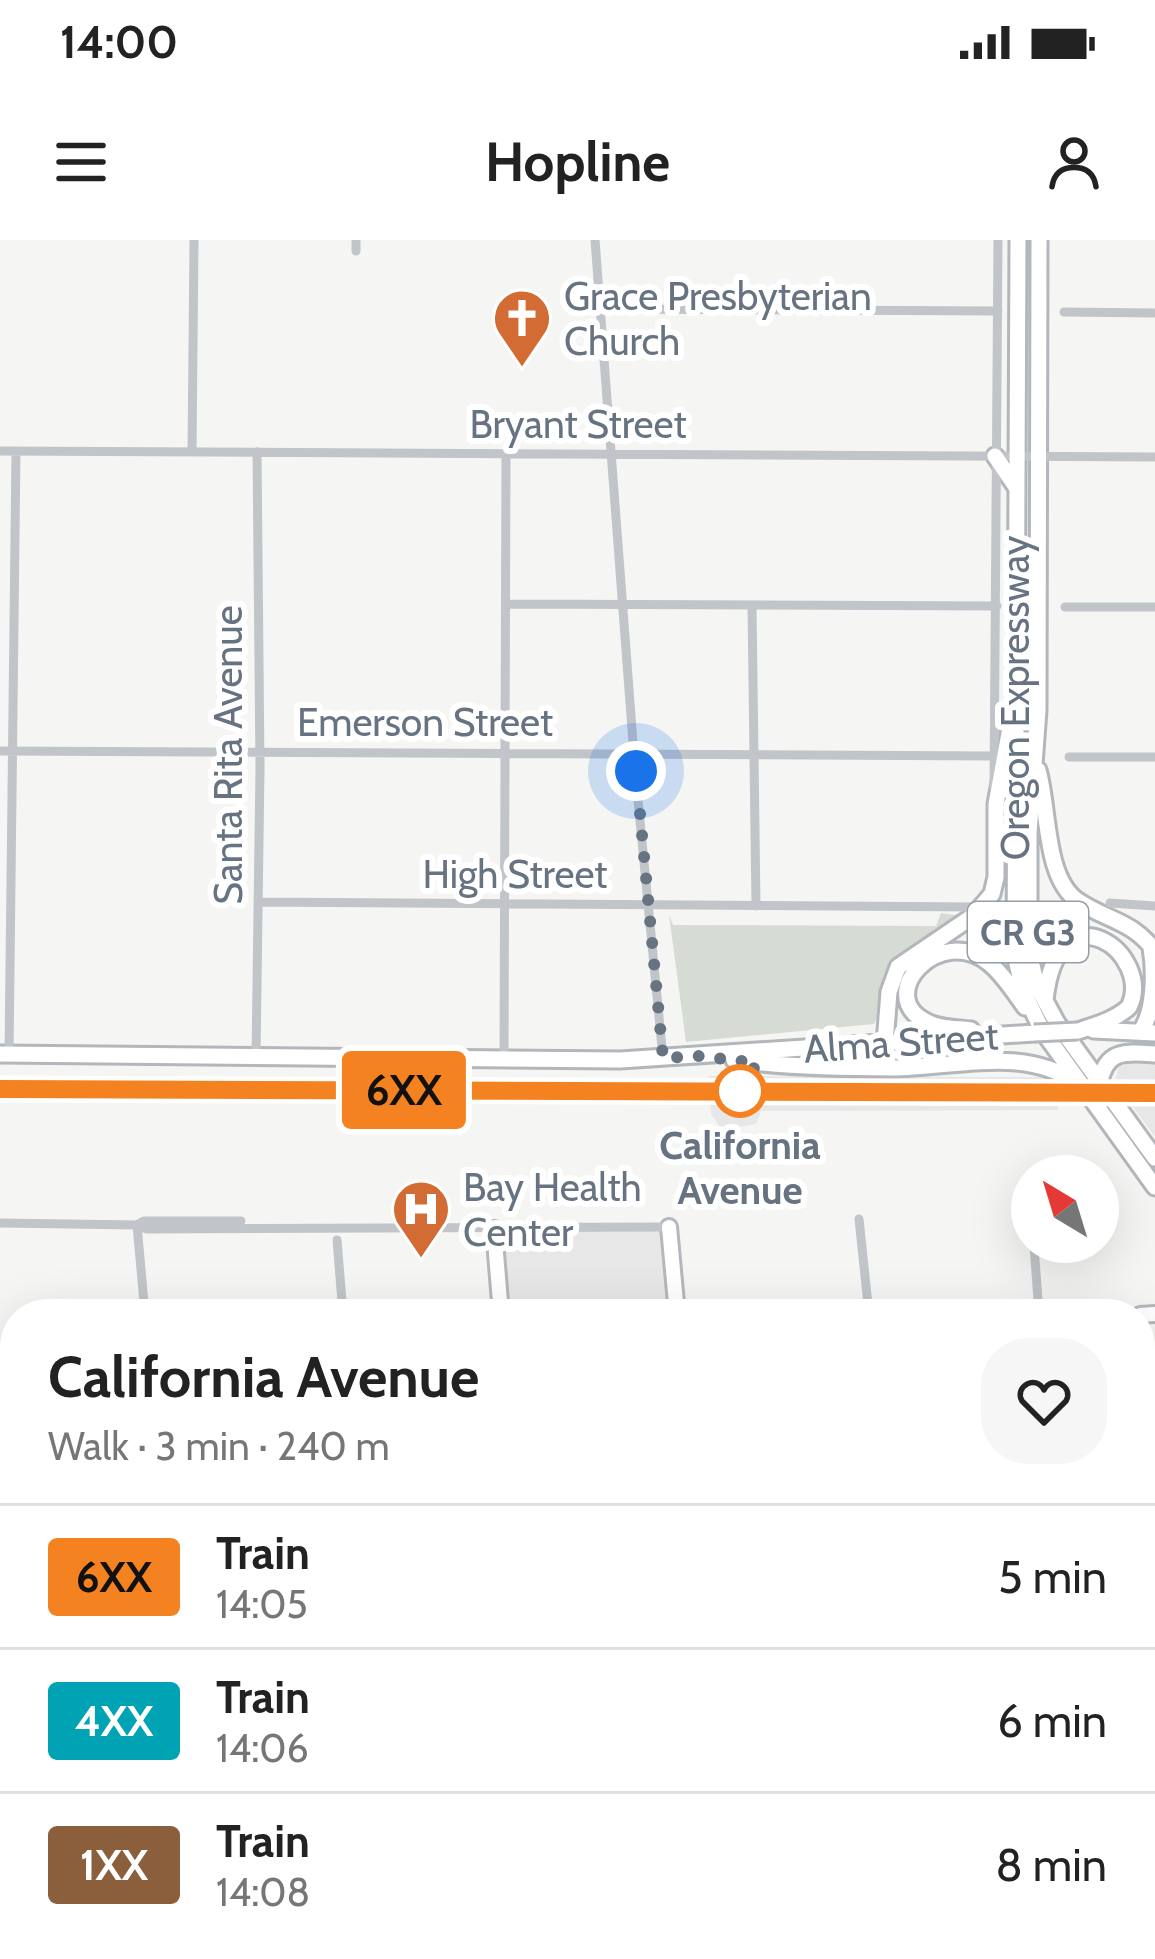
<!DOCTYPE html>
<meta charset="utf-8">
<style>
:root{--surface:#fff;--page:#f6f6f6;--text:#222;--muted:#767676;--line:#e0e0e0}
body{margin:0;font-family:Cabin,sans-serif;background:var(--page);color:var(--text);height:100vh;display:flex;flex-direction:column;font-size:45px;white-space:nowrap}
*{box-sizing:border-box;margin:0}
p{font-size:39px;color:var(--muted)}
.icon{flex:none;width:66px;height:66px;fill:none;stroke:currentColor;stroke-width:2;stroke-linecap:round;stroke-linejoin:round}
.map{position:relative;flex:1;overflow:hidden}
.sheet{position:absolute;left:0px;top:1059px;width:1155px;height:660px;display:flex;flex-direction:column;background:var(--surface);border-radius:48px 48px 0 0;box-shadow:0 12px 48px #0002}
.sheet>*{flex:none}
.badge{padding:0 24px;border-radius:9px;font-size:42px;line-height:78px}
.needle{width:78px;rotate:322deg}
.fabs{position:absolute;left:1011px;top:915px;display:grid;gap:24px}
.fabs a{display:grid;place-items:center;width:108px;height:108px;border-radius:50%;background:var(--surface);box-shadow:0 12px 48px #0002;font-size:60px}
.you{position:absolute;width:60px;height:60px;margin:-30px;border:9px solid #fff;border-radius:50%;background:#1a73e8;box-shadow:0 0 0 18px #1a73e833}
.map>.badge{position:absolute;translate:-50% -50%;box-shadow:0 0 0 6px #fff}
.round{display:grid;place-items:center;flex:none;width:126px;height:126px;border-radius:48px;background:var(--page)}
.headline{display:flex;align-items:center;justify-content:space-between;height:204px;padding:0 48px}
h1{font-size:57px;font-weight:700;line-height:90px}
ul{padding:0;list-style:none}
li{display:flex;align-items:center;gap:36px;height:144px;padding:0 48px;border-top:3px solid var(--line)}
li div{flex:1}
li b{display:block;font-size:45px}
li em{font-style:normal}
li .badge{min-width:132px;font-weight:700;text-align:center}
.status{display:flex;justify-content:space-between;align-items:center;height:84px;padding:0 60px;background:var(--surface);direction:ltr}
.status svg{height:33px;fill:currentColor}
header{display:flex;justify-content:space-between;align-items:center;height:156px;padding:0 48px;background:var(--surface);font-size:54px;font-weight:700}
.map>svg:first-child{display:block}
.built{fill:#e6e7e6}
.green{fill:#d6dcd4}
.lines{fill:none;stroke-linecap:round;stroke-linejoin:round}
.secondary-casing{stroke:#b4b8bc;stroke-width:20}
.primary-casing{stroke:#b3b6ba;stroke-width:21}
.street{stroke:#c1c4c8;stroke-width:9}
.secondary{stroke:#fff;stroke-width:14}
.primary{stroke:#fff;stroke-width:15}
.rail-casing{stroke:#a3a7ac;stroke-width:8}
.rail{stroke:#fff;stroke-width:3;stroke-dasharray:9;stroke-linecap:butt}
.primary-bridge-casing{stroke:#b3b6ba;stroke-width:21;stroke-linecap:butt}
.primary-bridge{stroke:#fff;stroke-width:15}
.line-casing{stroke:#fff;stroke-width:27}
.line{stroke:#f58220;stroke-width:18}
.walk{stroke:#677381;stroke-width:12;stroke-dasharray:0 21.6}
.stop-dot{fill:#fff;stroke:#f58220;stroke-width:6}
.labels{text-anchor:middle;stroke-width:12;stroke-linejoin:round;paint-order:stroke}
.shield{fill:#fff;stroke:#959da7;stroke-width:3}
.shield-label{font-size:36px;font-weight:bold;fill:#677381}
.poi-label{font-size:39px;fill:#677381;stroke:#fff;text-anchor:start}
.street-label{font-size:39px;fill:#677381;stroke:#fff}
.stop-label{font-size:39px;font-weight:bold;fill:#677381;stroke:#fff}
</style>
<div class="status"><b>14:00</b><svg viewBox="0 0 49 12"><path d="M0 12V9h3v3zM5 12V6h3v6zM10 12V3h3v9zM15 12V0h3v12zM26 1h20v11H26zM47 4h2v5h-2z"/></svg></div>
<header><svg class="icon" aria-label="menu" viewBox="0 0 24 24"><path d="M4 6h16M4 12h16M4 18h16"/></svg>Hopline<svg class="icon" aria-label="person" viewBox="0 0 24 24"><circle cx="12" cy="8" r="4"/><path d="M4 21q1-7 8-7t8 7"/></svg></header>
<div class="map">
<svg width="1155" height="1719" viewBox="0 0 1155 1719">
<rect width="100%" height="100%" fill="#f5f6f3"/>
<!-- built -->
<path class="built" d="M 1146,820 L 1155,821 L 1155,897 L 1114,842 L 1120,825 Z
M 709,836 L 1058,837 L 1058,870 L 761,871 L 756,884 L 722,890 L 711,874 Z
M 495,991 L 663,991 L 669,1074 L 503,1074 Z
M 563,1704 L 721,1704 L 722,1719 L 564,1719 Z
M 740,1704 L 814,1704 L 815,1719 L 741,1719 Z"/>
<!-- green -->
<path class="green" d="M 941,673 L 962,676 C 939,693 899,712 886,737 C 878,753 882,770 874,784 L 686,802 L 669,675 L 673,685 L 936,686 Z"/>
<g class="lines">
<!-- secondary casing -->
<g class="secondary-casing">
<path id="secondary" d="M 669,987 L 677,1074
M 494,989 L 501,1074
M 1140,1075 L 1155,1074
M 1140,1298 L 1155,1297
M 1140,1314 L 1155,1313
M 553,1704 L 554,1719"/>
</g>
<!-- primary casing -->
<g class="primary-casing">
<path id="primary" d="M 1018,0 L 1015,715 L 1024,753 L 1042,790 L 1155,947
M 1039,0 L 1038,470 L 1029,593 L 1029,713 L 1037,746 L 1057,783 L 1155,918
M 995,216 L 1016,247
M 1038,530 C 1049,568 1044,638 1078,661 C 1108,681 1131,680 1155,711
M 1045,760 C 1058,642 1155,715 1129,767 C 1115,780 1095,785 1078,791
M 971,790 C 956,788 938,789 925,781 C 874,754 940,683 989,723 C 1003,734 1014,752 1025,767
M 1093,790 L 1155,793
M 1140,792 C 1155,772 1155,731 1151,708
M 885,803 L 889,752 L 898,727 L 973,676 L 992,654 L 996,637 L 996,564 L 1010,488
M 0,814 L 620,820 L 1034,793
M 734,820 C 787,827 840,828 893,828 C 952,828 1025,805 1076,843
M 1100,842 C 1106,809 1127,812 1155,814"/>
</g>
<!-- street -->
<path class="street" d="M 595,0 L 635,529 L 663,818
M 356,11 L 356,0
M 601,69 L 998,71
M 1064,72 L 1155,73
M 0,211 L 1155,217
M 192,212 L 194,0
M 506,364 L 997,366
M 752,367 L 756,666
M 1065,367 L 1155,367
M 0,511 L 993,516
M 1069,517 L 1155,517
M 994,547 L 998,0
M 258,662 L 978,667
M 1110,663 L 1155,666
M 9,814 L 16,211
M 256,817 L 260,528 L 257,212
M 504,819 L 506,214
M 859,979 L 869,1074
M 0,983 L 137,985 L 146,989 L 669,987
M 137,985 L 144,981 L 241,981
M 137,985 L 145,1074
M 337,1000 L 343,1074
M 1034,1005 L 1039,1074
M 0,1258 L 15,1257
M 1140,1508 L 1155,1507
M 0,1680 L 3,1719
M 197,1704 L 198,1719
M 394,1704 L 395,1719
M 730,1704 L 731,1719
M 918,1704 L 920,1719
M 1089,1704 L 1090,1719"/>
<!-- secondary -->
<use href="#secondary" class="secondary"/>
<!-- primary -->
<use href="#primary" class="primary"/>
<!-- rail casing -->
<g class="rail-casing">
<path id="rail" d="M 0,856 L 1155,862"/>
</g>
<!-- rail -->
<use href="#rail" class="rail"/>
<!-- primary-bridge casing -->
<g class="primary-bridge-casing">
<path id="primary-bridge" d="M 1034,793 L 1078,791"/>
</g>
<!-- primary-bridge -->
<use href="#primary-bridge" class="primary-bridge"/>
</g>
<g class="lines">
<!-- line casing -->
<g class="line-casing">
<path id="line" d="M 0,849 L 1155,853"/>
</g>
<!-- line -->
<use href="#line" class="line"/>
<!-- walk -->
<path class="walk" d="M 636,531 L 663,818 L 701,816 L 757,823 L 740,851"/>
</g>
<!-- icons -->
<defs>
<g id="church-pin" transform="scale(3)"><path d="M0 17L-7.5 6A9.5 9.5 0 1 1 7.5 6Z" fill="#d36b35" stroke="#fff"/><path d="M-1.2-6h2.4v3.5h3.3v2.4h-3.3V6h-2.4V-.1h-3.3v-2.4h3.3Z" fill="#fff"/></g>
<g id="hospital-pin" transform="scale(3)"><path d="M0 17L-7.5 6A9.5 9.5 0 1 1 7.5 6Z" fill="#d36b35" stroke="#fff"/><path d="M-5-5h3v3.5h4V-5h3V5h-3V1.5h-4V5h-3Z" fill="#fff"/></g>
</defs>
<g fill-rule="evenodd">
<use href="#church-pin" x="522" y="78"/>
<use href="#hospital-pin" x="421" y="969"/>
</g>
<!-- markers -->
<circle class="stop-dot" cx="740" cy="851" r="24"/>
<g class="labels">
<!-- shield labels -->
<rect class="shield" x="968" y="662" width="120" height="60" rx="9"/>
<g class="shield-label">
<text x="1028" y="705">CR G3</text>
</g>
<!-- poi labels -->
<g class="poi-label">
<text x="564" y="70">Grace Presbyterian<tspan x="564" dy="45">Church</tspan></text>
<text x="463" y="961">Bay Health<tspan x="463" dy="45">Center</tspan></text>
</g>
<!-- street labels -->
<g class="street-label">
<text x="578" y="198">Bryant Street</text>
<text transform="translate(1015 458) rotate(-90)" y="14">Oregon Expressway</text>
<text x="425" y="496">Emerson Street</text>
<text transform="translate(228 515) rotate(-90)" y="14">Santa Rita Avenue</text>
<text x="515" y="648">High Street</text>
<text transform="translate(901 802) rotate(-4)" y="14">Alma Street</text>
</g>
<!-- stop labels -->
<g class="stop-label">
<text x="740" y="919">California<tspan x="740" dy="45">Avenue</tspan></text>
</g>
</g>
</svg>
<div class="fabs">
<a><svg class="needle" viewBox="-14 -14 28 28"><path d="M0-13l5 13h-10z" fill="#e53935"/><path d="M0 13l5-13h-10z" fill="#767676"/></svg></a>
</div>
<div class="you" style="left:636px;top:531px"></div>
<b class="badge" style="left:404px;top:850px;background:#f58220;color:#111">6XX</b>
<section class="sheet">
<div class="headline"><div><h1>California Avenue</h1><p>Walk · 3 min · 240 m</p></div><a class="round"><svg class="icon" aria-label="heart" viewBox="0 0 24 24"><path d="M12 20l-8-8c-3-5 5-10 8-4 3-6 11-1 8 4z"/></svg></a></div>
<ul>
<li><span class="badge" style="background:#f58220;color:#111">6XX</span><div><b>Train</b><p>14:05</p></div><em>5 min</em></li>
<li><span class="badge" style="background:#00a3b4;color:#fff">4XX</span><div><b>Train</b><p>14:06</p></div><em>6 min</em></li>
<li><span class="badge" style="background:#8b5e3c;color:#fff">1XX</span><div><b>Train</b><p>14:08</p></div><em>8 min</em></li>
</ul>
</section>
</div>
